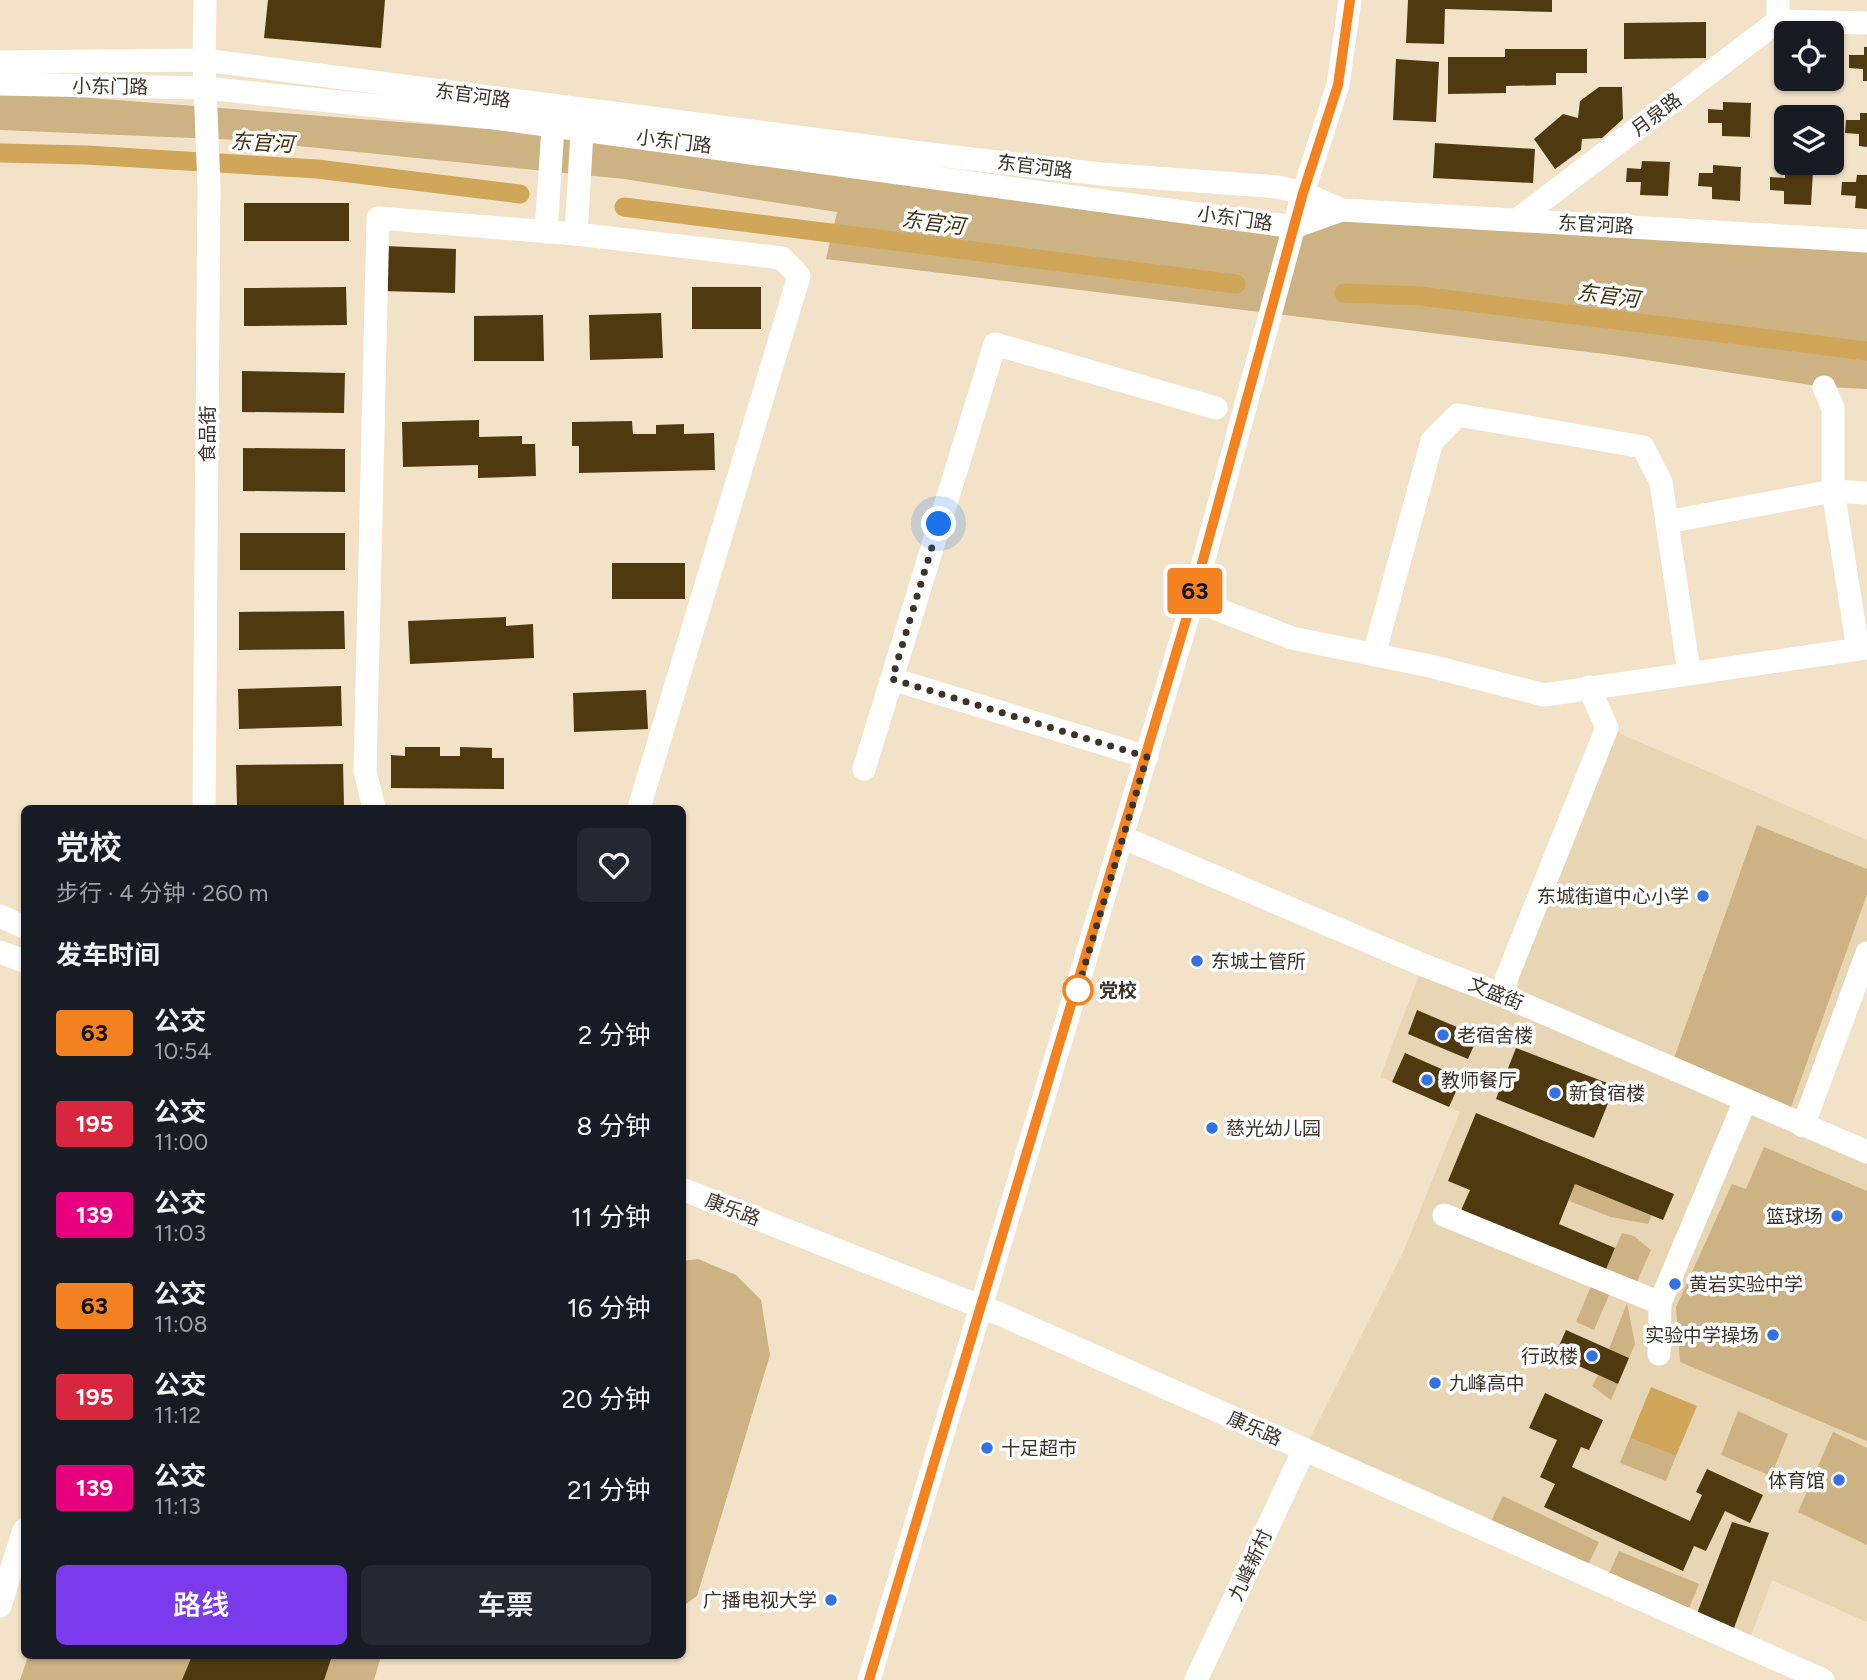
<!DOCTYPE html>
<html lang="zh">
<meta charset="utf-8">
<style>
:root{--surface:#171b24;--page:#242831;--text:#f1f3f6;--muted:#9ea1a6;--accent:#7c3aed}
body{margin:0;font-family:Figtree,"Noto Sans SC",sans-serif;background:var(--page);color:var(--text);height:100vh;display:flex;flex-direction:column;font-size:26px;white-space:nowrap}
*{box-sizing:border-box;margin:0}
p{font-size:23px;color:var(--muted)}
.icon{flex:none;width:38px;height:38px;fill:none;stroke:currentColor;stroke-width:2;stroke-linecap:round;stroke-linejoin:round}
.map{position:relative;flex:1;overflow:hidden}
.panel{position:absolute;left:21px;top:805px;width:665px;height:854px;display:flex;flex-direction:column;background:var(--surface);border-radius:10px;box-shadow:0 2px 5px #0004}
.panel>*{flex:none}
.badge{padding:0 14px;border-radius:5px;font-size:24px;line-height:46px}
.fabs{position:absolute;left:1774px;top:21px;display:grid;gap:14px}
.fabs a{display:grid;place-items:center;width:70px;height:70px;border-radius:10px;background:var(--surface);box-shadow:0 2px 5px #0004;font-size:35px}
.you{position:absolute;width:35px;height:35px;margin:-18px;border:5px solid #fff;border-radius:50%;background:#1a73e8;box-shadow:0 0 0 10px #1a73e833}
.map>.badge{position:absolute;translate:-50% -50%;box-shadow:0 0 0 4px #fff}
h2{padding:0 35px;font-size:26px;line-height:63px}
.round{display:grid;place-items:center;flex:none;width:74px;height:74px;border-radius:10px;background:var(--page)}
.overview{display:flex;align-items:center;justify-content:space-between;height:119px;padding:0 35px}
h1{font-size:33px;font-weight:600;line-height:52px}
.cta{display:flex;gap:14px;margin-top:auto;padding:14px 35px}
.cta a{flex:1;height:80px;border-radius:10px;background:var(--accent);color:#fff;font-size:28px;font-weight:600;line-height:80px;text-align:center}
.cta a+a{background:var(--page);color:var(--text)}
ul{padding:0;list-style:none}
li{display:flex;align-items:center;gap:21px;height:91px;padding:0 35px}
li div{flex:1}
li b{display:block;font-size:26px}
li em{font-style:normal}
li .badge{min-width:77px;font-weight:700;text-align:center}
.map>svg:first-child{display:block}
.built{fill:#e8d5b4}
.green{fill:#cdb284}
.water{fill:#d0a65a}
.lines{fill:none;stroke-linecap:round;stroke-linejoin:round}
.canal{stroke:#d0a65a;stroke-width:19}
.building{fill:#4f3a10}
.minor{stroke:#fff;stroke-width:23}
.line-casing{stroke:#fff;stroke-width:16}
.line{stroke:#f58220;stroke-width:10}
.walk{stroke:#3b342a;stroke-width:7;stroke-dasharray:0 12.6}
.poi-dot{fill:#3472e1;stroke:#fff;stroke-width:2.5}
.stop-dot{fill:#fff;stroke:#f58220;stroke-width:3.5}
.labels{text-anchor:middle;stroke-width:7;stroke-linejoin:round;paint-order:stroke}
.street-label{font-size:19px;fill:#3b342a;stroke:#fff}
.poi-label{font-size:19px;fill:#3b342a;stroke:#fff;text-anchor:start}
.stop-label{font-size:19px;font-weight:bold;fill:#3b342a;stroke:#fff;text-anchor:start}
.water-label{font-size:21px;font-style:italic;fill:#42310f;stroke:#fff}
</style>
<div class="map">
<svg width="1867" height="1680" viewBox="0 0 1867 1680">
<rect width="100%" height="100%" fill="#f2e2c8"/>
<!-- built -->
<path class="built" d="M 1607,728 L 1867,840 L 1867,953 L 1803,1125 L 1867,1152 L 1867,1622 L 1772,1580 L 1747,1646 L 1304,1450 L 1404,1250 L 1460,1112 L 1380,1077 L 1423,965 L 1504,995 Z"/>
<!-- green -->
<path class="green" d="M 0,91 L 529,132 L 1240,225 L 1342,210 L 1867,241 L 1867,389 L 1824,387 L 1613,355 L 826,259 L 837,212 L 624,179 L 240,140 L 0,130 Z
M 1757,825 L 1867,869 L 1867,894 L 1790,1110 L 1673,1061 Z
M 1764,1147 L 1867,1191 L 1867,1441 L 1680,1362 L 1676,1307 L 1732,1184 L 1746,1189 Z
M 1575,1184 L 1652,1215 L 1648,1224 L 1611,1217 L 1569,1201 Z
M 1622,1233 L 1634,1236 L 1651,1250 L 1635,1286 L 1604,1274 Z
M 698,1259 L 736,1275 L 761,1300 L 770,1355 L 697,1596 L 683,1606 L 682,1261 Z
M 1591,1286 L 1610,1293 L 1594,1330 L 1576,1322 Z
M 1627,1303 L 1635,1344 L 1629,1358 L 1609,1349 Z
M 1598,1375 L 1618,1384 L 1611,1400 L 1592,1386 Z
M 1738,1411 L 1788,1434 L 1771,1476 L 1721,1455 Z
M 1833,1432 L 1867,1448 L 1867,1545 L 1798,1512 Z
M 1630,1438 L 1676,1456 L 1666,1481 L 1620,1463 Z
M 1503,1496 L 1599,1542 L 1583,1575 L 1487,1530 Z
M 1619,1551 L 1699,1584 L 1684,1620 L 1604,1585 Z
M 28,1656 L 381,1656 L 374,1680 L 20,1680 Z"/>
<!-- water -->
<path class="water" d="M 1651,1387 L 1697,1406 L 1676,1456 L 1630,1438 Z"/>
<g class="lines">
<!-- canal -->
<path class="canal" d="M 0,153 L 86,155 L 317,169 L 520,194
M 624,207 L 1236,284
M 1344,293 L 1420,296 L 1867,351"/>
</g>
<!-- building -->
<path class="building" d="M 268,0 L 385,0 L 381,48 L 264,38 Z
M 1408,0 L 1552,0 L 1552,12 L 1445,9 L 1444,44 L 1406,43 Z
M 1706,22 L 1706,58 L 1624,59 L 1624,23 Z
M 1864,47 L 1867,47 L 1867,81 L 1863,81 L 1863,69 L 1849,68 L 1849,55 L 1864,55 Z
M 1505,49 L 1587,49 L 1587,73 L 1556,73 L 1556,85 L 1506,86 L 1506,93 L 1448,94 L 1448,57 L 1505,57 Z
M 1396,59 L 1439,62 L 1436,122 L 1393,120 Z
M 1599,87 L 1622,87 L 1623,119 L 1602,138 L 1582,139 L 1581,150 L 1555,169 L 1534,139 L 1563,114 L 1578,118 L 1580,101 Z
M 1723,102 L 1751,103 L 1750,137 L 1722,136 L 1722,123 L 1708,123 L 1708,109 L 1723,110 Z
M 1791,106 L 1819,107 L 1819,117 L 1787,117 L 1787,127 L 1776,126 L 1776,113 L 1791,113 Z
M 1860,113 L 1867,113 L 1867,147 L 1859,146 L 1859,134 L 1845,133 L 1846,120 L 1860,120 Z
M 1435,143 L 1535,149 L 1533,183 L 1433,178 Z
M 1642,161 L 1670,162 L 1668,196 L 1640,195 L 1641,182 L 1626,182 L 1627,168 L 1641,169 Z
M 1713,165 L 1741,167 L 1740,201 L 1712,199 L 1712,187 L 1698,186 L 1699,173 L 1713,173 Z
M 1785,170 L 1813,171 L 1811,205 L 1784,204 L 1784,191 L 1770,190 L 1770,177 L 1785,178 Z
M 1857,175 L 1867,175 L 1867,209 L 1855,208 L 1856,196 L 1841,195 L 1842,182 L 1856,182 Z
M 244,203 L 349,203 L 349,241 L 244,241 Z
M 384,246 L 456,249 L 455,293 L 383,291 Z
M 346,287 L 347,325 L 244,326 L 244,288 Z
M 692,287 L 761,287 L 761,329 L 692,329 Z
M 661,313 L 663,358 L 590,360 L 589,315 Z
M 543,315 L 544,361 L 474,361 L 474,316 Z
M 242,371 L 345,373 L 344,413 L 242,412 Z
M 479,420 L 479,437 L 522,436 L 522,444 L 535,444 L 536,476 L 478,478 L 478,465 L 403,467 L 402,422 Z
M 632,421 L 633,434 L 656,434 L 656,425 L 684,424 L 684,434 L 714,433 L 715,470 L 579,473 L 579,446 L 572,446 L 572,422 Z
M 243,448 L 345,449 L 345,492 L 243,491 Z
M 240,533 L 345,533 L 345,570 L 240,570 Z
M 612,563 L 685,563 L 685,599 L 612,599 Z
M 344,611 L 345,649 L 239,650 L 239,612 Z
M 506,617 L 506,626 L 533,624 L 534,658 L 410,664 L 408,621 Z
M 341,686 L 342,726 L 239,729 L 238,689 Z
M 646,690 L 648,729 L 574,732 L 573,693 Z
M 405,747 L 440,747 L 440,756 L 460,756 L 460,747 L 492,748 L 492,758 L 504,758 L 504,789 L 391,788 L 391,755 L 405,756 Z
M 343,764 L 344,805 L 237,806 L 236,765 Z
M 1417,1010 L 1478,1036 L 1468,1059 L 1408,1034 Z
M 1516,1048 L 1615,1086 L 1594,1138 L 1496,1099 Z
M 1405,1053 L 1462,1078 L 1449,1107 L 1392,1082 Z
M 1476,1113 L 1674,1194 L 1663,1220 L 1575,1184 L 1559,1224 L 1615,1248 L 1604,1274 L 1459,1215 L 1470,1190 L 1448,1181 Z
M 1566,1330 L 1629,1358 L 1618,1384 L 1555,1355 Z
M 1545,1393 L 1603,1420 L 1589,1450 L 1581,1447 L 1572,1467 L 1690,1521 L 1702,1495 L 1696,1492 L 1707,1469 L 1763,1495 L 1750,1523 L 1725,1511 L 1706,1551 L 1694,1546 L 1683,1571 L 1544,1507 L 1555,1484 L 1540,1477 L 1557,1440 L 1529,1428 Z
M 1732,1522 L 1769,1533 L 1730,1639 L 1693,1624 Z
M 192,1656 L 332,1656 L 324,1680 L 182,1680 Z"/>
<g class="lines">
<!-- minor -->
<path class="minor" d="M 1778,21 L 1867,23
M 0,62 L 204,60 L 937,155 L 1101,174 L 1278,187 L 1303,193 L 1342,210 L 1867,241
M 0,84 L 205,88 L 494,118 L 1294,227 L 1342,210
M 1517,220 L 1778,21 L 1778,0
M 546,232 L 554,113
M 576,234 L 583,115
M 1824,387 L 1833,408 L 1833,491 L 1858,649
M 1667,522 L 1833,491 L 1867,493
M 1193,600 L 1292,638 L 1430,666 L 1544,695 L 1867,648
M 1374,655 L 1432,441 L 1458,415 L 1643,447 L 1661,482 L 1689,672
M 892,679 L 1147,757
M 864,769 L 995,344 L 1216,408
M 204,808 L 209,187 L 204,60 L 205,0
M 374,808 L 365,771 L 378,218 L 576,234 L 782,258 L 799,276 L 639,808
M 1124,838 L 1423,965 L 1504,996 L 1867,1152
M 0,916 L 24,927
M 0,952 L 24,961
M 1504,996 L 1507,977 L 1607,728 L 1589,687
M 1803,1126 L 1867,953
M 682,1189 L 1002,1315 L 1823,1680
M 1444,1215 L 1660,1303
M 1659,1354 L 1660,1303 L 1745,1101
M 0,1606 L 24,1530
M 869,1680 L 1193,600 L 1303,193 L 1338,85 L 1350,0
M 1196,1680 L 1304,1450"/>
</g>
<g class="lines">
<!-- line casing -->
<g class="line-casing">
<path id="line" d="M 869,1680 L 1192,600 L 1303,193 L 1338,85 L 1350,0"/>
</g>
<!-- line -->
<use href="#line" class="line"/>
<!-- walk -->
<path class="walk" d="M 939,524 L 892,679 L 1147,757 L 1076,995 L 1078,990"/>
</g>
<!-- markers -->
<g class="poi-dot">
<circle cx="1703" cy="896" r="7"/>
<circle cx="1197" cy="961" r="7"/>
<circle cx="1443" cy="1035" r="7"/>
<circle cx="1427" cy="1080" r="7"/>
<circle cx="1555" cy="1093" r="7"/>
<circle cx="1212" cy="1128" r="7"/>
<circle cx="1837" cy="1216" r="7"/>
<circle cx="1675" cy="1284" r="7"/>
<circle cx="1773" cy="1335" r="7"/>
<circle cx="1592" cy="1356" r="7"/>
<circle cx="1435" cy="1383" r="7"/>
<circle cx="987" cy="1448" r="7"/>
<circle cx="1839" cy="1480" r="7"/>
<circle cx="831" cy="1600" r="7"/>
</g>
<circle class="stop-dot" cx="1078" cy="990" r="14"/>
<g class="labels">
<!-- street labels -->
<g class="street-label">
<text transform="translate(110 86) rotate(1)" y="7">小东门路</text>
<text transform="translate(473 95) rotate(8)" y="7">东官河路</text>
<text transform="translate(1656 114) rotate(-37)" y="7">月泉路</text>
<text transform="translate(674 141) rotate(7)" y="7">小东门路</text>
<text transform="translate(1035 166) rotate(7)" y="7">东官河路</text>
<text transform="translate(1235 218) rotate(8)" y="7">小东门路</text>
<text transform="translate(1596 224) rotate(3)" y="7">东官河路</text>
<text transform="translate(207 434) rotate(-90)" y="7">食品街</text>
<text transform="translate(1496 993) rotate(22)" y="7">文盛街</text>
<text transform="translate(733 1209) rotate(21)" y="7">康乐路</text>
<text transform="translate(1255 1428) rotate(24)" y="7">康乐路</text>
<text transform="translate(1250 1565) rotate(-65)" y="7">九峰新村</text>
</g>
<!-- poi labels -->
<g class="poi-label">
<text x="1689" y="903" text-anchor="end">东城街道中心小学</text>
<text x="1211" y="968">东城土管所</text>
<text x="1457" y="1042">老宿舍楼</text>
<text x="1441" y="1087">教师餐厅</text>
<text x="1569" y="1100">新食宿楼</text>
<text x="1226" y="1135">慈光幼儿园</text>
<text x="1823" y="1223" text-anchor="end">篮球场</text>
<text x="1689" y="1291">黄岩实验中学</text>
<text x="1759" y="1342" text-anchor="end">实验中学操场</text>
<text x="1578" y="1363" text-anchor="end">行政楼</text>
<text x="1449" y="1390">九峰高中</text>
<text x="1001" y="1455">十足超市</text>
<text x="1825" y="1487" text-anchor="end">体育馆</text>
<text x="817" y="1607" text-anchor="end">广播电视大学</text>
</g>
<!-- stop labels -->
<g class="stop-label">
<text x="1099" y="997">党校</text>
</g>
<!-- water labels -->
<g class="water-label">
<text transform="translate(262 143) rotate(3)" y="7">东官河</text>
<text transform="translate(933 223) rotate(7)" y="7">东官河</text>
<text transform="translate(1608 296) rotate(7)" y="7">东官河</text>
</g>
</g>
</svg>
<div class="fabs">
<a><svg class="icon" aria-label="locate" viewBox="0 0 24 24"><circle cx="12" cy="12" r="6"/><path d="M12 2v4M12 18v4M2 12h4M18 12h4"/></svg></a>
<a><svg class="icon" aria-label="layers" viewBox="0 0 24 24"><path d="M12 4l9 5-9 5-9-5zM3 14l9 5 9-5"/></svg></a>
</div>
<div class="you" style="left:939px;top:524px"></div>
<b class="badge" style="left:1195px;top:591px;background:#f58220;color:#111">63</b>
<section class="panel">
<div class="overview"><div><h1>党校</h1><p>步行 · 4 分钟 · 260 m</p></div><a class="round"><svg class="icon" aria-label="heart" viewBox="0 0 24 24"><path d="M12 20l-8-8c-3-5 5-10 8-4 3-6 11-1 8 4z"/></svg></a></div>
<h2>发车时间</h2>
<ul>
<li><span class="badge" style="background:#f58220;color:#111">63</span><div><b>公交</b><p>10:54</p></div><em>2 分钟</em></li>
<li><span class="badge" style="background:#d7263d;color:#fff">195</span><div><b>公交</b><p>11:00</p></div><em>8 分钟</em></li>
<li><span class="badge" style="background:#e6007e;color:#fff">139</span><div><b>公交</b><p>11:03</p></div><em>11 分钟</em></li>
<li><span class="badge" style="background:#f58220;color:#111">63</span><div><b>公交</b><p>11:08</p></div><em>16 分钟</em></li>
<li><span class="badge" style="background:#d7263d;color:#fff">195</span><div><b>公交</b><p>11:12</p></div><em>20 分钟</em></li>
<li><span class="badge" style="background:#e6007e;color:#fff">139</span><div><b>公交</b><p>11:13</p></div><em>21 分钟</em></li>
</ul>
<div class="cta"><a>路线</a><a>车票</a></div>
</section>
</div>
